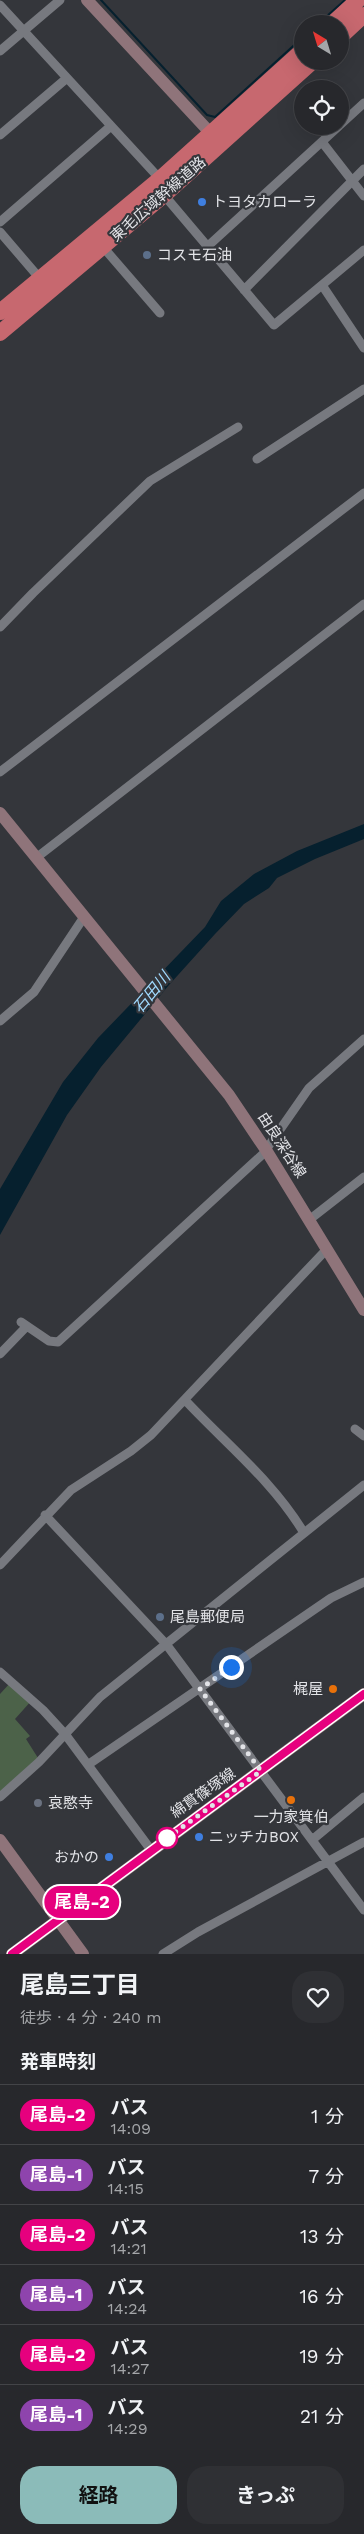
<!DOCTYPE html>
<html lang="ja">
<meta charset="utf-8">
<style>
:root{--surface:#27282c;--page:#2f3034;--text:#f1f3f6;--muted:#a4a6a9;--line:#434448;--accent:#8bbbb9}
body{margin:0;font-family:"Work Sans","Noto Sans JP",sans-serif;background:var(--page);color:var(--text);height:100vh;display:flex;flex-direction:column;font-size:19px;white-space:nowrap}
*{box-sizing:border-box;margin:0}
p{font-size:16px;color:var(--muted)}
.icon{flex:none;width:28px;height:28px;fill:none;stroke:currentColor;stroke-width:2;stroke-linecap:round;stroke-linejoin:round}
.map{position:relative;height:1954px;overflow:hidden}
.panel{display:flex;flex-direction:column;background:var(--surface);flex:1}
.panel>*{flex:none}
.badge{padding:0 10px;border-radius:16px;font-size:18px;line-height:32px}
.needle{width:32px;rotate:322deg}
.buttons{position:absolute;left:294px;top:15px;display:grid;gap:10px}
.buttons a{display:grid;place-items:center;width:55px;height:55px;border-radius:50%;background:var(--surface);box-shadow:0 5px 20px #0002,0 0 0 1px var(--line);font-size:25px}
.you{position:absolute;width:25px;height:25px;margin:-12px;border:4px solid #fff;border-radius:50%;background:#1a73e8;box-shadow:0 0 0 8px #1a73e833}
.map>.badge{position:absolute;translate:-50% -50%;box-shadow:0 0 0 2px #fff}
h2{padding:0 20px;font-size:19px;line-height:45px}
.round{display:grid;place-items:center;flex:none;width:52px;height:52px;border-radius:20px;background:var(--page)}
.head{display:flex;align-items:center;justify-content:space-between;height:85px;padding:0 20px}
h1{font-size:24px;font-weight:700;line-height:38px}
.action{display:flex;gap:10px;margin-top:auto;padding:10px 20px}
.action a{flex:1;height:58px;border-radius:20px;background:var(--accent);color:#111;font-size:20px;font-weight:700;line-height:58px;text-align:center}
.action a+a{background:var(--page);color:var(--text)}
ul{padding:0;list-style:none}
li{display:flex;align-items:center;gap:15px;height:60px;padding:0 20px;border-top:1px solid var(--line)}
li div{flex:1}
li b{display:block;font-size:19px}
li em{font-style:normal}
li .badge{min-width:55px;font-weight:700;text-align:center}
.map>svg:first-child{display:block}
.green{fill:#4c6249}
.water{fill:#06202e}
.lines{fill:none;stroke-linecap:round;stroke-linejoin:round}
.stream{stroke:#06202e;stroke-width:2}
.street{stroke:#77797f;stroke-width:9}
.secondary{stroke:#8f747a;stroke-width:12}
.highway{stroke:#c7686f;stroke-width:16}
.line-casing{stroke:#fff;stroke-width:11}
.line{stroke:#e6007e;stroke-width:8}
.walk{stroke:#e2e3e7;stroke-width:5;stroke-dasharray:0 9}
.shop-dot{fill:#3f7fe0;stroke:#34363b;stroke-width:2}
.service-dot{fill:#5c6f8a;stroke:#34363b;stroke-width:2}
.food-dot{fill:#e8710a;stroke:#34363b;stroke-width:2}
.worship-dot{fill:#6b7280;stroke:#34363b;stroke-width:2}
.stop-dot{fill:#fff;stroke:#e6007e;stroke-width:2.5}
.labels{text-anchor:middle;stroke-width:4.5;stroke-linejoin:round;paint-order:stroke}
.street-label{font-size:15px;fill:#e2e3e7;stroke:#34363b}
.poi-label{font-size:15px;fill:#e2e3e7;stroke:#34363b;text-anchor:start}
.water-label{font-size:16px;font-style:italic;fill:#9fd9fe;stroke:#34363b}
</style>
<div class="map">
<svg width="364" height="1954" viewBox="0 0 364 1954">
<rect width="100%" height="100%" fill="#34363b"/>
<!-- green -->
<path class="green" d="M 11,1682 L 32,1700 L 15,1719 L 30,1736 L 26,1739 L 38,1758 L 0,1793 L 0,1694 Z"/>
<!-- water -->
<path class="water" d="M 364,824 L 364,839 L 315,859 L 277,878 L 269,888 L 244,904 L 215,934 L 169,985 L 101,1067 L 67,1115 L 0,1235 L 0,1189 L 63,1082 L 98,1038 L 205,927 L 221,901 L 254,874 L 297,851 Z"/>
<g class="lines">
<!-- stream -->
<path class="stream" d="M 101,0 L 207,115 L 215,117 L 302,38
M 318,24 L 345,0"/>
<!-- street -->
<path class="street" d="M 0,5 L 160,179
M 0,51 L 60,0
M 340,125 L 364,103
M 0,135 L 67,78
M 322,142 L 364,196
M 164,195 L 274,325 L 364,250
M 0,222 L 111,126
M 0,232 L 42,281
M 208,246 L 339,126
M 103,247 L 160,313
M 322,285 L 364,348
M 244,290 L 364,169
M 257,459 L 364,389
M 0,627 L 33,593 L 150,481 L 238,427
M 0,772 L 364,493
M 36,858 L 364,604
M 0,1021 L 34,992 L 84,917
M 309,1220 L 364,1177
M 21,1322 L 49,1341 L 58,1342 L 263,1154 L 309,1088 L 364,1039
M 0,1354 L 27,1326
M 185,1400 C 226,1444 273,1481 304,1533
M 355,1429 L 364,1436
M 45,1515 L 166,1644 L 364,1910
M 0,1565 L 71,1490 L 131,1451 L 151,1435 L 326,1250
M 0,1672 L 43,1710 L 65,1734 L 151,1850
M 89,1764 L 331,1598 L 364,1582
M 0,1797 L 39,1762 L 100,1697 L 364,1485
M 312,1840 L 364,1797
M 163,1954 L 198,1932 L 364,1842"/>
<!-- secondary -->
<path class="secondary" d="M 87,0 L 216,139
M 0,813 L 229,1095 L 266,1150 L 364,1310
M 0,1840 L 83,1954
M 12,1954 L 364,1694"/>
<!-- highway -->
<path class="highway" d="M 332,24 L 358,0
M 340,37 L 364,15
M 0,312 L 160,179 L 302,51
M 0,333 L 164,195 L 313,61"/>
</g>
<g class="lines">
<!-- line casing -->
<g class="line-casing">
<path id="line" d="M 12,1954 L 364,1694"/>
</g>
<!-- line -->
<use href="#line" class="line"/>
<!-- walk -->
<path class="walk" d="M 167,1838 L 164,1840 L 261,1771 L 200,1689 L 231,1667"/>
</g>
<!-- markers -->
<g class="shop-dot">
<circle cx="202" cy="202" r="5"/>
<circle cx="199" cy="1837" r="5"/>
<circle cx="109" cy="1857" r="5"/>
</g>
<g class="service-dot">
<circle cx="147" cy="255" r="5"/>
<circle cx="160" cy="1617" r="5"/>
</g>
<g class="food-dot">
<circle cx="333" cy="1689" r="5"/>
<circle cx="291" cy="1800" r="5"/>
</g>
<circle class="worship-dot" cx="38" cy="1803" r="5"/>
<circle class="stop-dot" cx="167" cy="1838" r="10"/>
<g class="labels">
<!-- street labels -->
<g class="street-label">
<text transform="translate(158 199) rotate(-41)" y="5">東毛広域幹線道路</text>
<text transform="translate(282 1145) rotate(57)" y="5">由良深谷線</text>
<text transform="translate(203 1793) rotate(-35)" y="5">綿貫篠塚線</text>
</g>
<!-- poi labels -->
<g class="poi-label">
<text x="212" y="207">トヨタカローラ</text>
<text x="157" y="260">コスモ石油</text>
<text x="170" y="1622">尾島郵便局</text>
<text x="323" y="1694" text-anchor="end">梶屋</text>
<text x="48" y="1808">哀愍寺</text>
<text x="291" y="1822" text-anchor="middle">一力家箕伯</text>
<text x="209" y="1842">ニッチカBOX</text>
<text x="99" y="1862" text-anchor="end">おかの</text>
</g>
<!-- water labels -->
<g class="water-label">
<text transform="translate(151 992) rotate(-50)" y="6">石田川</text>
</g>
</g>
</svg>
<div class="buttons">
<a><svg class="needle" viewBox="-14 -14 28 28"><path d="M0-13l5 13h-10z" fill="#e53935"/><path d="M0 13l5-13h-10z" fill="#a4a6a9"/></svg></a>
<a><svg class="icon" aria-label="locate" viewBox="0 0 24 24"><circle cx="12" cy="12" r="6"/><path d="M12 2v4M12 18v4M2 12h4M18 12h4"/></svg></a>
</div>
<div class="you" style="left:231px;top:1667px"></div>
<b class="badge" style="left:82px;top:1902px;background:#e6007e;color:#fff">尾島-2</b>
</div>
<section class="panel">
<div class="head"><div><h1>尾島三丁目</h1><p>徒歩 · 4 分 · 240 m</p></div><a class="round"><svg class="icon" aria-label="heart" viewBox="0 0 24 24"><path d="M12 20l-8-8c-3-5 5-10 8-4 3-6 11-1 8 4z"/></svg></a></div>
<h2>発車時刻</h2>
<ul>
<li><span class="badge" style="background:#e6007e;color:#fff">尾島-2</span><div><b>バス</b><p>14:09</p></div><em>1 分</em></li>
<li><span class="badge" style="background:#8e44ad;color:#fff">尾島-1</span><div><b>バス</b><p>14:15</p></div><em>7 分</em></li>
<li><span class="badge" style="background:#e6007e;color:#fff">尾島-2</span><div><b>バス</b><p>14:21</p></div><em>13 分</em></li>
<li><span class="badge" style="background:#8e44ad;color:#fff">尾島-1</span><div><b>バス</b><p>14:24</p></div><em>16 分</em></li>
<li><span class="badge" style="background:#e6007e;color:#fff">尾島-2</span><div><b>バス</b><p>14:27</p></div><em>19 分</em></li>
<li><span class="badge" style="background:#8e44ad;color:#fff">尾島-1</span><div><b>バス</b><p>14:29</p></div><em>21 分</em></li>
</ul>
<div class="action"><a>経路</a><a>きっぷ</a></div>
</section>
